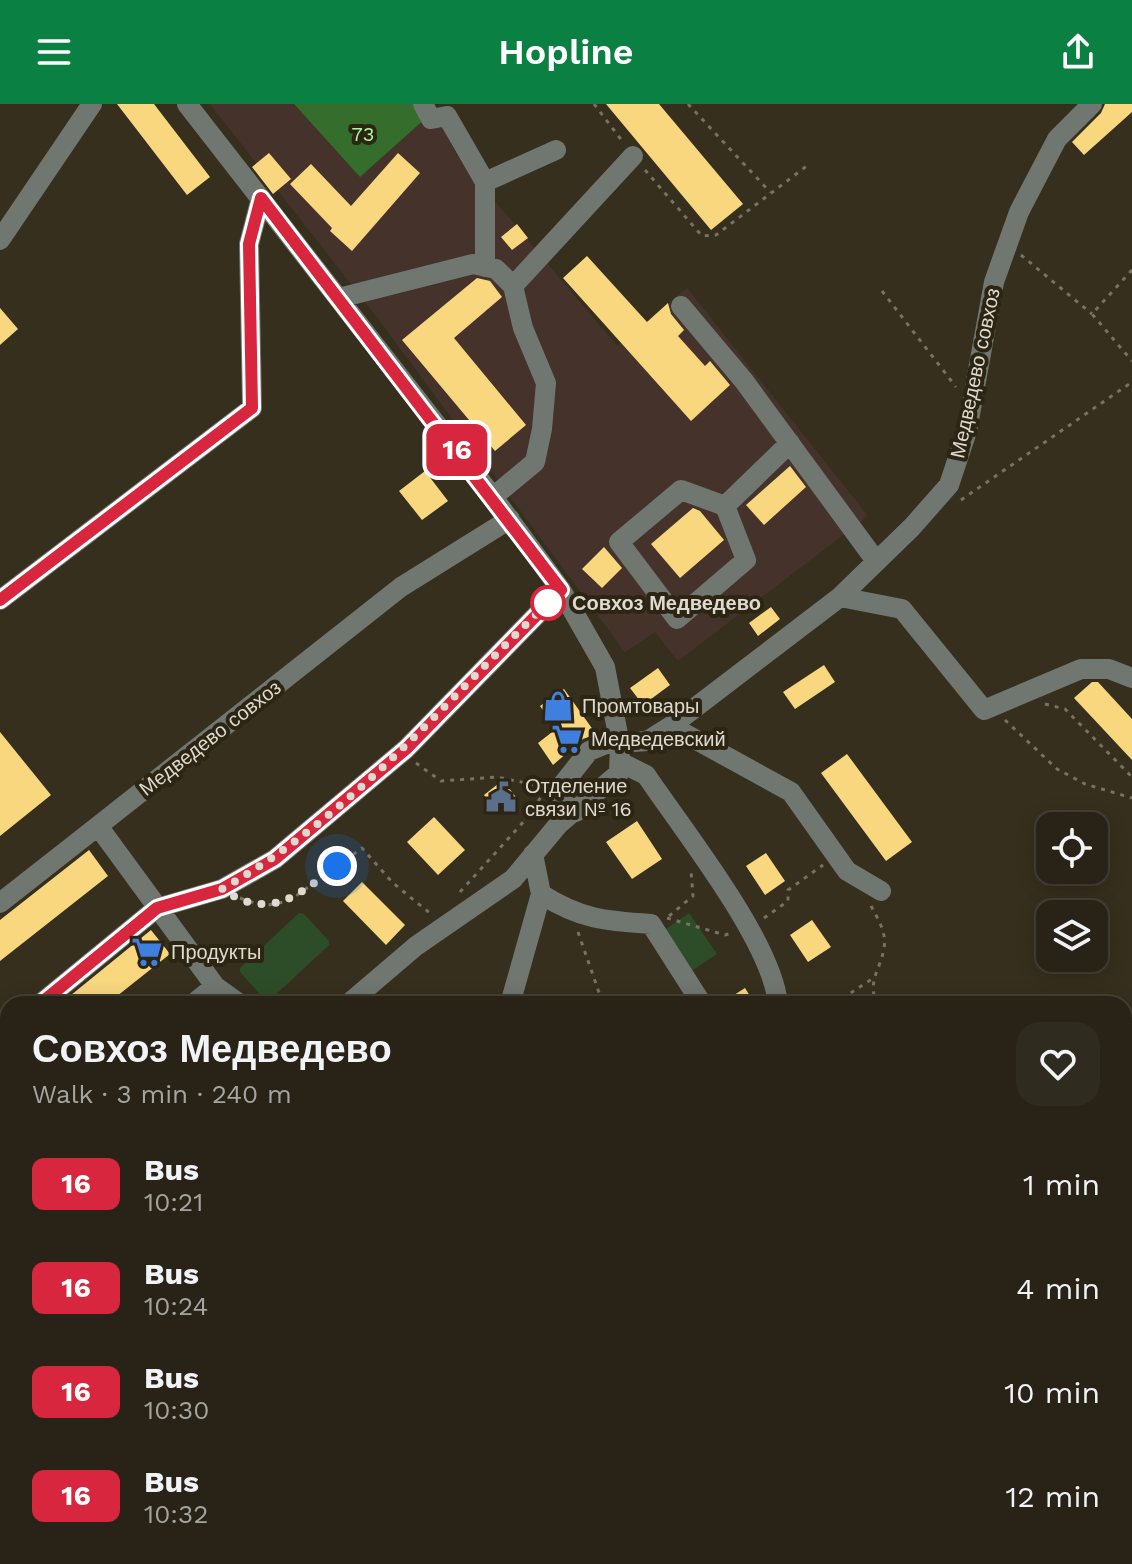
<!DOCTYPE html>
<meta charset="utf-8">
<style>
:root{--surface:#282316;--page:#302b1f;--text:#f1f3f6;--muted:#a5a4a1;--line:#444035;--accent:#0b8043}
body{margin:0;font-family:"Work Sans",sans-serif;background:var(--page);color:var(--text);height:100vh;display:flex;flex-direction:column;font-size:30px;white-space:nowrap}
*{box-sizing:border-box;margin:0}
p{font-size:26px;color:var(--muted)}
.icon{flex:none;width:44px;height:44px;fill:none;stroke:currentColor;stroke-width:2;stroke-linecap:round;stroke-linejoin:round}
.map{position:relative;flex:1;overflow:hidden}
.side{position:absolute;left:0px;top:892px;width:1132px;height:568px;display:flex;flex-direction:column;background:var(--surface);border-radius:24px 24px 0 0;box-shadow:0 4px 20px #0003,0 0 0 2px var(--line)}
.side>*{flex:none}
.badge{padding:0 16px;border-radius:12px;font-size:28px;line-height:52px}
.tools{position:absolute;left:1036px;top:708px;display:grid;gap:16px}
.tools a{display:grid;place-items:center;width:72px;height:72px;border-radius:16px;background:var(--surface);box-shadow:0 4px 20px #0003,0 0 0 2px var(--line);font-size:40px}
.you{position:absolute;width:40px;height:40px;margin:-20px;border:6px solid #fff;border-radius:50%;background:#1a73e8;box-shadow:0 0 0 12px #1a73e833}
.map>.badge{position:absolute;translate:-50% -50%;box-shadow:0 0 0 4px #fff}
.round{display:grid;place-items:center;flex:none;width:84px;height:84px;border-radius:24px;background:var(--page)}
.summary{display:flex;align-items:center;justify-content:space-between;height:136px;padding:0 32px}
h1{font-size:38px;font-weight:600;line-height:60px}
ul{padding:0;list-style:none}
li{display:flex;align-items:center;gap:24px;height:104px;padding:0 32px}
li div{flex:1}
li b{display:block;font-size:30px}
li em{font-style:normal}
li .badge{min-width:88px;font-weight:700;text-align:center}
header{display:flex;justify-content:space-between;align-items:center;height:104px;padding:0 32px;background:var(--accent);color:#fff;font-size:36px;font-weight:600}
.map>svg:first-child{display:block}
.industrial{fill:#45332b}
.green{fill:#2c4d27}
.forest{fill:#356d2c}
.water{fill:#001955}
.building{fill:#f8d77f}
.lines{fill:none;stroke-linecap:round;stroke-linejoin:round}
.path{stroke:#777262;stroke-width:3;stroke-dasharray:4 6;stroke-linecap:butt}
.minor{stroke:#707770;stroke-width:20}
.line-casing{stroke:#fff;stroke-width:18}
.line{stroke:#d7263d;stroke-width:12}
.walk{stroke:#dedacf;stroke-width:8;stroke-dasharray:0 14.4}
.stop-dot{fill:#fff;stroke:#d7263d;stroke-width:4}
.labels{text-anchor:middle;stroke-width:8;stroke-linejoin:round;paint-order:stroke}
.park-label{font-size:20px;fill:#aaf89c;stroke:#2c2513}
.street-label{font-size:20px;fill:#dedacf;stroke:#2c2513}
.stop-label{font-size:20px;font-weight:bold;fill:#dedacf;stroke:#2c2513;text-anchor:start}
.poi-label{font-size:20px;fill:#dedacf;stroke:#2c2513;text-anchor:start}
</style>
<header><svg class="icon" aria-label="menu" viewBox="0 0 24 24"><path d="M4 6h16M4 12h16M4 18h16"/></svg>Hopline<svg class="icon" aria-label="share" viewBox="0 0 24 24"><path d="M12 15V3M7 8l5-5 5 5M5 13v7h14v-7"/></svg></header>
<div class="map">
<svg width="1132" height="1460" viewBox="0 0 1132 1460">
<rect width="100%" height="100%" fill="#362f1d"/>
<!-- industrial -->
<path class="industrial" d="M 210,0 L 294,0 L 360,73 L 436,5 L 457,52 L 617,242 L 687,184 L 868,412 L 678,557 L 655,528 L 625,548 L 376,212 Z"/>
<!-- green -->
<path class="green" d="M 299,809 L 304,810 L 329,837 L 329,841 L 270,896 L 265,896 L 240,868 L 240,864 Z
M 689,809 L 717,850 L 690,868 L 663,827 Z
M 1124,1332 L 1132,1338 L 1132,1460 L 1037,1460 L 1025,1452 L 1124,1452 Z
M 545,1452 L 946,1452 L 935,1460 L 545,1460 Z"/>
<!-- forest -->
<path class="forest" d="M 294,0 L 434,0 L 436,5 L 360,73 Z
M 8,1205 L 8,1345 L 0,1348 L 0,1206 Z"/>
<!-- water -->
<path class="water" d="M 656,1452 L 772,1452 L 785,1460 L 657,1460 Z"/>
<!-- building -->
<path class="building" d="M 117,0 L 154,0 L 210,73 L 187,91 Z
M 606,0 L 659,0 L 743,100 L 711,126 Z
M 1105,0 L 1132,0 L 1132,8 L 1084,51 L 1072,38 L 1101,9 Z
M 269,49 L 291,75 L 273,90 L 252,63 Z
M 398,49 L 420,69 L 352,147 L 330,127 L 332,124 L 290,80 L 311,60 L 351,102 Z
M 517,120 L 528,134 L 512,146 L 501,133 Z
M 587,152 L 647,218 L 668,199 L 671,210 L 684,226 L 678,232 L 705,262 L 710,257 L 730,281 L 691,317 L 563,174 Z
M 477,174 L 490,177 L 502,193 L 454,234 L 526,321 L 495,347 L 402,236 Z
M 0,204 L 18,225 L 0,241 Z
M 790,362 L 806,383 L 764,421 L 746,401 Z
M 425,367 L 448,397 L 422,416 L 399,387 Z
M 693,404 L 700,407 L 724,436 L 680,474 L 651,440 Z
M 604,443 L 622,464 L 602,484 L 582,465 Z
M 771,503 L 780,515 L 758,532 L 749,519 Z
M 824,561 L 835,578 L 795,605 L 783,588 Z
M 658,564 L 670,581 L 643,601 L 630,584 Z
M 1092,578 L 1098,578 L 1132,615 L 1132,656 L 1074,594 Z
M 564,585 L 596,630 L 583,635 L 553,661 L 538,639 L 556,625 L 540,602 Z
M 0,628 L 51,691 L 0,732 Z
M 847,650 L 912,738 L 886,757 L 821,669 Z
M 503,676 L 518,696 L 498,710 L 484,691 Z
M 434,713 L 465,746 L 438,771 L 407,738 Z
M 637,717 L 662,755 L 632,775 L 606,738 Z
M 89,746 L 108,772 L 0,857 L 0,816 Z
M 766,749 L 785,777 L 765,791 L 746,762 Z
M 362,778 L 405,821 L 386,841 L 343,797 Z
M 812,816 L 831,843 L 808,858 L 790,831 Z
M 151,826 L 170,850 L 107,900 L 60,900 Z
M 745,884 L 755,900 L 720,900 Z"/>
<g class="lines">
<!-- path -->
<path class="path" d="M 594,0 L 623,38
M 688,0 L 770,88
M 645,66 L 702,132 L 716,131 L 808,61
M 1021,151 L 1092,210
M 1132,166 L 1092,210 L 1132,257
M 882,187 L 956,283
M 961,396 L 1132,278
M 1045,600 L 1065,605 L 1132,673
M 1005,616 L 1057,665 L 1085,680 L 1132,694
M 416,659 L 441,677 L 497,673 L 541,682
M 460,788 L 526,715 L 543,690
M 240,794 L 263,802 L 289,797 L 362,744 L 393,779 L 431,810
M 871,802 C 878,815 887,829 884,844 C 880,868 868,873 876,900
M 669,812 L 693,792 L 691,767
M 667,814 L 725,831 L 732,829
M 764,814 L 788,797 L 788,786 L 823,761
M 578,828 L 603,900
M 834,900 L 872,875
M 1124,918 L 1132,911
M 0,1012 L 8,1011
M 1124,1283 L 1132,1280
M 1124,1290 L 1132,1292
M 506,1452 L 509,1460
M 1013,1452 L 1017,1460
M 410,1460 L 416,1452"/>
<!-- minor -->
<path class="minor" d="M 187,0 L 493,393 L 561,486 L 605,563 L 620,641 L 619,669 L 558,721 L 513,775 L 416,842 L 348,900
M 423,0 L 431,15 L 447,12 L 485,78 L 556,46
M 485,78 L 485,163
M 0,136 L 92,0
M 339,194 L 473,160 L 496,165 L 513,182
M 681,202 L 744,277 L 876,457
M 493,393 L 535,358 L 542,325 L 546,279 L 523,224 L 513,182 L 633,52
M 725,402 L 746,456 L 677,515 L 619,438 L 681,386 L 725,402 L 790,339
M 840,493 L 902,505 L 984,606 L 1081,565 L 1109,565 L 1132,574
M 0,496 L 252,304 L 249,140 L 261,94
M 671,622 L 791,688 L 847,767 L 881,787
M 620,658 L 646,671 C 683,726 772,837 778,900
M 576,708 L 563,699 L 559,685 L 589,647 L 606,640 L 647,637 L 671,622 L 840,493 L 912,423 L 949,381 L 967,327 L 994,178 L 1019,108 L 1057,35 L 1092,0
M 541,790 C 580,815 605,817 651,820 L 702,900
M 0,799 L 98,722
M 40,900 L 157,804 L 222,785 L 275,755 L 406,645 L 561,486
M 193,900 L 215,882
M 240,900 L 215,882 L 98,722 L 401,483 L 510,415
M 510,900 L 541,790 L 533,750
M 0,933 L 8,926
M 1124,1019 L 1132,1012
M 0,1056 L 8,1049
M 0,1117 L 8,1120"/>
</g>
<g class="lines">
<!-- line casing -->
<g class="line-casing">
<path id="line" d="M 0,496 L 252,304 L 249,140 L 261,94 L 561,486 L 406,645 L 275,755 L 222,785 L 157,804 L 40,900"/>
</g>
<!-- line -->
<use href="#line" class="line"/>
<!-- walk -->
<path class="walk" d="M 337,762 C 298,791 270,818 222,785 C 350,713 444,599 548,499"/>
</g>
<!-- icons -->
<defs>
<g id="shop-bare" transform="scale(2.4)"><path d="M-5-2.5h2.3a2.7 3.5 0 0 1 5.4 0H5L5.5 6h-11ZM-1.5-2.5h3a1.5 2.3 0 0 0-3 0Z" fill="#3f7fe0" stroke="#2c2513" stroke-width="2.5" paint-order="stroke"/></g>
<g id="supermarket-bare" transform="scale(2.4)"><path d="M-6-5.5h2.5l.6 2H6L4.5 2H-2.5L-4.4-4H-6ZM-1.5 3.2a1.3 1.3 0 1 0 .1 0ZM3 3.2a1.3 1.3 0 1 0 .1 0Z" fill="#3f7fe0" stroke="#2c2513" stroke-width="2.5" paint-order="stroke"/></g>
<g id="civic-bare" transform="scale(2.4)"><path d="M-.6-6.5H3V-4.5H.6V-3L4-1V1h2V6H-6V1h2V-1L-.6-3ZM-1.2 2.5V6h2.4V2.5Z" fill="#5c6f8a" stroke="#2c2513" stroke-width="2.5" paint-order="stroke"/></g>
</defs>
<g fill-rule="evenodd">
<use href="#shop-bare" x="558" y="602"/>
<use href="#supermarket-bare" x="567" y="635"/>
<use href="#civic-bare" x="501" y="693"/>
<use href="#supermarket-bare" x="147" y="848"/>
</g>
<!-- markers -->
<circle class="stop-dot" cx="548" cy="499" r="16"/>
<g class="labels">
<!-- park labels -->
<g class="park-label">
<text x="363" y="37">73</text>
</g>
<!-- street labels -->
<g class="street-label">
<text transform="translate(975 269) rotate(-78)" y="7">Медведево совхоз</text>
<text transform="translate(210 634) rotate(-38)" y="7">Медведево совхоз</text>
</g>
<!-- stop labels -->
<g class="stop-label">
<text x="572" y="506">Совхоз Медведево</text>
</g>
<!-- poi labels -->
<g class="poi-label">
<text x="582" y="609">Промтовары</text>
<text x="591" y="642">Медведевский</text>
<text x="525" y="689">Отделение<tspan x="525" dy="23">связи № 16</tspan></text>
<text x="171" y="855">Продукты</text>
</g>
</g>
</svg>
<div class="tools">
<a><svg class="icon" aria-label="locate" viewBox="0 0 24 24"><circle cx="12" cy="12" r="6"/><path d="M12 2v4M12 18v4M2 12h4M18 12h4"/></svg></a>
<a><svg class="icon" aria-label="layers" viewBox="0 0 24 24"><path d="M12 4l9 5-9 5-9-5zM3 14l9 5 9-5"/></svg></a>
</div>
<div class="you" style="left:337px;top:762px"></div>
<b class="badge" style="left:457px;top:346px;background:#d7263d;color:#fff">16</b>
<section class="side">
<div class="summary"><div><h1>Совхоз Медведево</h1><p>Walk · 3 min · 240 m</p></div><a class="round"><svg class="icon" aria-label="heart" viewBox="0 0 24 24"><path d="M12 20l-8-8c-3-5 5-10 8-4 3-6 11-1 8 4z"/></svg></a></div>
<ul>
<li><span class="badge" style="background:#d7263d;color:#fff">16</span><div><b>Bus</b><p>10:21</p></div><em>1 min</em></li>
<li><span class="badge" style="background:#d7263d;color:#fff">16</span><div><b>Bus</b><p>10:24</p></div><em>4 min</em></li>
<li><span class="badge" style="background:#d7263d;color:#fff">16</span><div><b>Bus</b><p>10:30</p></div><em>10 min</em></li>
<li><span class="badge" style="background:#d7263d;color:#fff">16</span><div><b>Bus</b><p>10:32</p></div><em>12 min</em></li>
</ul>
</section>
</div>
